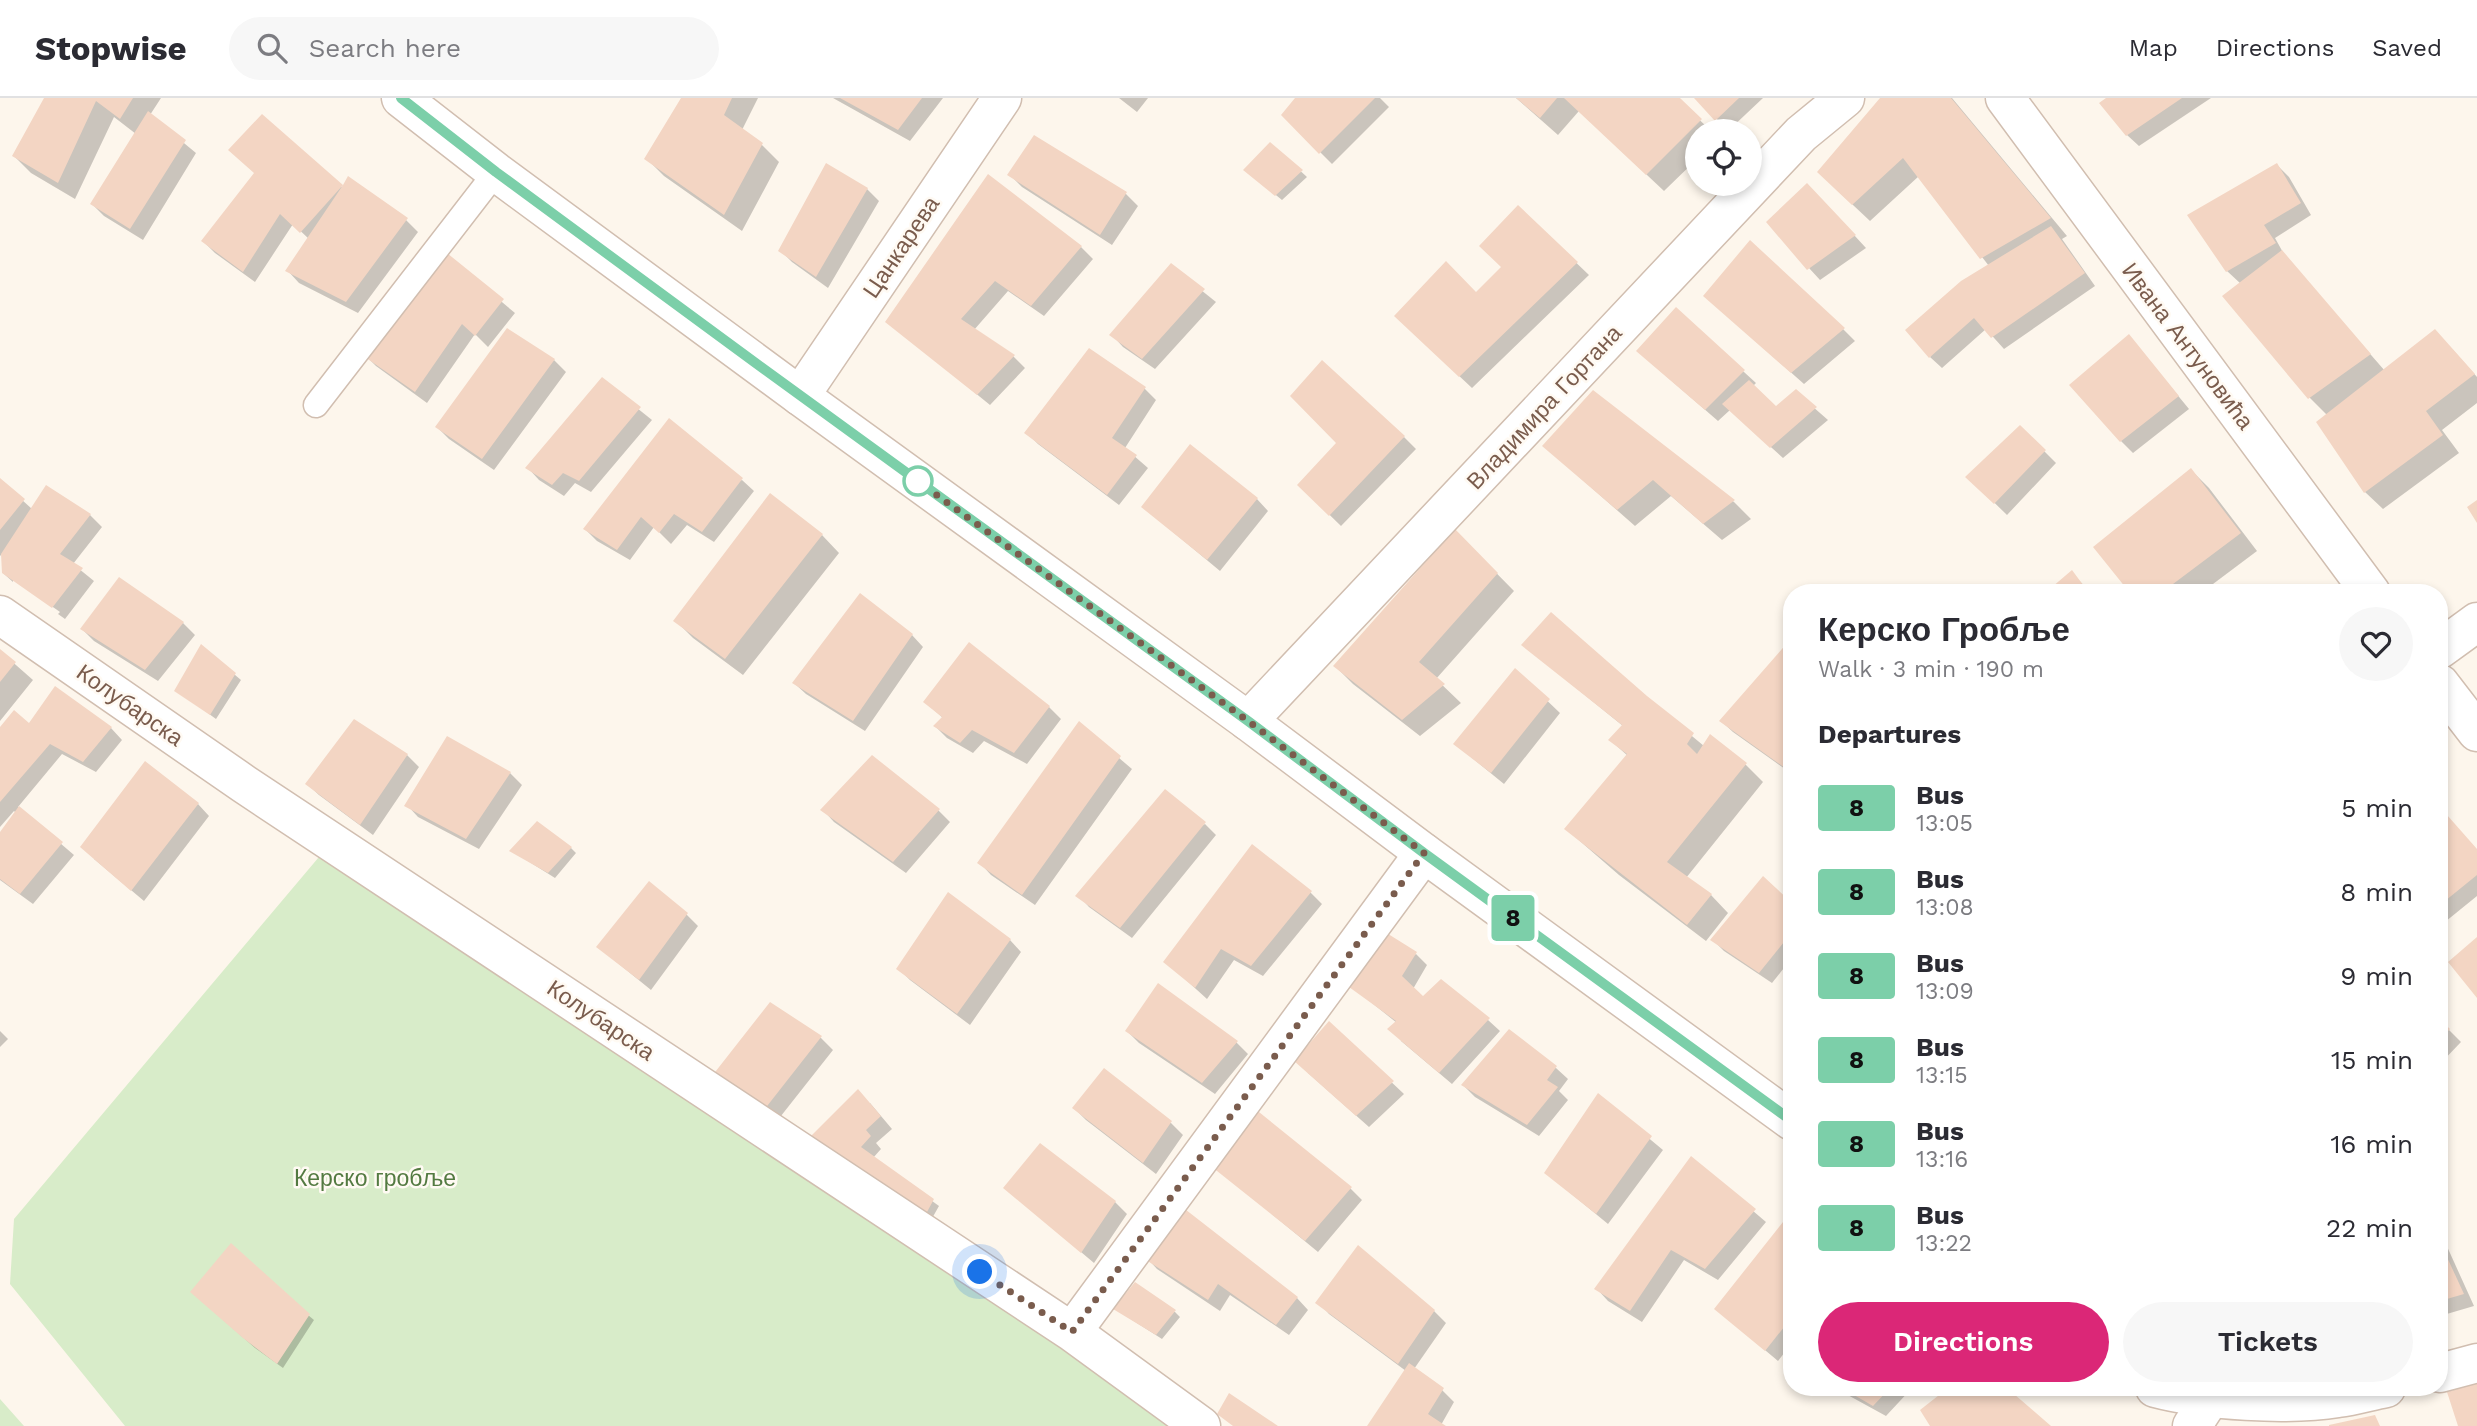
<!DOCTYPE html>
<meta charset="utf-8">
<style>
:root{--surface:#fff;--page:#f7f7f7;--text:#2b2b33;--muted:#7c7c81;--line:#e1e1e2;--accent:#db2777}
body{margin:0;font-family:"Work Sans",sans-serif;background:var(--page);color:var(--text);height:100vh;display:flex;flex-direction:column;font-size:26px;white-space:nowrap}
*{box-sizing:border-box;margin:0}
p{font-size:23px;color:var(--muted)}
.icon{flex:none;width:38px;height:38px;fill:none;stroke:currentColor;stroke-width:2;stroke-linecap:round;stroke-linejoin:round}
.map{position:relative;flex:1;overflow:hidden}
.details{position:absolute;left:1783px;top:486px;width:665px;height:812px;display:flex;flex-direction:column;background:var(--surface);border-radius:28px;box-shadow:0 4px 10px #0003}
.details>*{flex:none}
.badge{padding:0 14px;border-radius:5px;font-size:24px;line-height:46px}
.controls{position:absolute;left:1685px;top:21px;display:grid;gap:14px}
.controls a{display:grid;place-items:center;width:77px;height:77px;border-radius:50%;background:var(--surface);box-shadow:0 4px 10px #0003;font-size:35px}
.you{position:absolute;width:35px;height:35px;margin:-18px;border:5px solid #fff;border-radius:50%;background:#1a73e8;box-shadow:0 0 0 10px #1a73e833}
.map>.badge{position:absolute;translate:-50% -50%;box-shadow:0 0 0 4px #fff}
h2{padding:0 35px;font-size:26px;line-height:63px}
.round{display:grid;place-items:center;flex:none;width:74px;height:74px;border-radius:37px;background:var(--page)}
.head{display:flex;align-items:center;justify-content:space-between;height:119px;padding:0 35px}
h1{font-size:33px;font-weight:600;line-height:52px}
.cta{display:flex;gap:14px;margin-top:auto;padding:14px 35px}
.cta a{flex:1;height:80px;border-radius:42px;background:var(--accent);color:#fff;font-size:28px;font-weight:600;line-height:80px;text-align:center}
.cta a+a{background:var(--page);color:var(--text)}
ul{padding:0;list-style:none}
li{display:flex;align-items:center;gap:21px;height:84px;padding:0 35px}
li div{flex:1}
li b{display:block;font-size:26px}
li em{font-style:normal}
li .badge{min-width:77px;font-weight:700;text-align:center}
header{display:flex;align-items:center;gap:42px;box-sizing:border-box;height:98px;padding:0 35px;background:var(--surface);border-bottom:2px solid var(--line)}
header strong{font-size:33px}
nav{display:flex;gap:38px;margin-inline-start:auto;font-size:24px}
.search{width:490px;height:63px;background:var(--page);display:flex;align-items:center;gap:18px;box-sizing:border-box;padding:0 24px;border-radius:38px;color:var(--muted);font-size:26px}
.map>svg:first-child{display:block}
.green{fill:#d8ecc9}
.shadow{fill:#0003}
.building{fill:#f3d5c3}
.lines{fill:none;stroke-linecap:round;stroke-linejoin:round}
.service-casing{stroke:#d1beb0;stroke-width:27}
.minor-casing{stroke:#d1beb0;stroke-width:41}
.tertiary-casing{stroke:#d1beb0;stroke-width:41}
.service{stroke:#fff;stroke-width:24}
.minor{stroke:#fff;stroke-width:38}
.tertiary{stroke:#fff;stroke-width:38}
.line-casing{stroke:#fff;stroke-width:16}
.line{stroke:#7ccfa9;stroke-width:10}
.walk{stroke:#7a5c4d;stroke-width:7;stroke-dasharray:0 12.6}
.stop-dot{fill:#fff;stroke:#7ccfa9;stroke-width:3.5}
.labels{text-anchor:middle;stroke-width:5;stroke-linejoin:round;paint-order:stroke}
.street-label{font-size:23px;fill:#7a5c4d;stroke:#fffaf3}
.park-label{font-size:23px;fill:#537a41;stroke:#fffaf3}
</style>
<header>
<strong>Stopwise</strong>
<div class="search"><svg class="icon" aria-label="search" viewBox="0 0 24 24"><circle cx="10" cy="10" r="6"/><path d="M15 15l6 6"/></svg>Search here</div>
<nav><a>Map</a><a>Directions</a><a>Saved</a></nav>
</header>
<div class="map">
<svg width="2477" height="1328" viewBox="0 0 2477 1328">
<rect width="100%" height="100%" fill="#fdf6ec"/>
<!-- green -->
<path class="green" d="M 324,753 L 1219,1328 L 125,1328 L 10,1186 L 14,1121 Z
M 0,1301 L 24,1328 L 0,1328 Z"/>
<!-- shadow -->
<path class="shadow" d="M 46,0 L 161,0 L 150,17 L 196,55 L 143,142 L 104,118 L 92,106 L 136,36 L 114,19 L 75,101 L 31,75 L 14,58 Z
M 683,0 L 758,0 L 742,32 L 761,46 L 779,64 L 742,133 L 664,78 L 646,60 Z
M 833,0 L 943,0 L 910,43 Z
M 1119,0 L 1148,0 L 1137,14 Z
M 1298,0 L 1380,0 L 1389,9 L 1332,66 L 1283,17 Z
M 1516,0 L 1677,0 L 1711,33 L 1698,33 L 1698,60 L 1664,93 L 1579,13 L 1558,37 Z
M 1697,0 L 1763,0 L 1728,33 Z
M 1882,0 L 1952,0 L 2067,138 L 2062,141 L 2095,188 L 2004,251 L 1986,231 L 1942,270 L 1930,259 L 1989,168 L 1919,78 L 1870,123 L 1836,91 Z
M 2110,0 L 2211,0 L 2139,48 L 2127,37 Z
M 263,19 L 343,90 L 406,122 L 418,134 L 358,215 L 299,185 L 288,173 L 309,141 L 293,126 L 255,184 L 215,155 L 203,143 L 255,75 Z
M 1271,46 L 1307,79 L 1282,102 L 1251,77 Z
M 2277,67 L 2289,79 L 2311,117 L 2275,140 L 2285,158 L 2385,273 L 2452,251 L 2477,279 L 2477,305 L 2442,332 L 2459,355 L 2383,411 L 2365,394 L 2319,325 L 2328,318 L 2309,299 L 2241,186 L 2227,173 Z
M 1010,77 L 1126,96 L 1138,108 L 1112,147 L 1022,89 Z
M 867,91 L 879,103 L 828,190 L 792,164 L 780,152 Z
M 1819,99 L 1866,150 L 1820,182 L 1809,170 Z
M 1518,109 L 1589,177 L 1472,290 L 1408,230 L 1476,196 L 1503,170 Z
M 1081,149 L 1093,161 L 1044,218 L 1008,193 L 974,232 L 1013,258 L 1025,270 L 990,307 L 888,224 Z
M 442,154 L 515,215 L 488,249 L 475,236 L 427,305 L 376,268 L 364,256 Z
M 1171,168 L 1216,204 L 1155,271 L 1123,249 L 1112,237 Z
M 1717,209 L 1843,231 L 1855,243 L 1804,286 Z
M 1676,212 L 1744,274 L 1756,285 L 1753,288 L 1776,310 L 1796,294 L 1828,322 L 1783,360 L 1730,312 L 1718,323 L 1650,264 Z
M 2129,238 L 2189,311 L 2133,355 L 2121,343 Z
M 554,262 L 566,274 L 494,372 L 449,341 L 437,329 Z
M 602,282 L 652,322 L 591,394 L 575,385 L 564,398 L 539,382 L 528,370 Z
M 1144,290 L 1156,302 L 1125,350 L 1148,370 L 1119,407 L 1038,346 L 1026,334 Z
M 1593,294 L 1734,404 L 1751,421 L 1722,442 L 1671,398 L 1635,428 L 1544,348 Z
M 2020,329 L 2056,365 L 2007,417 L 1968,379 Z
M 1404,339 L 1416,351 L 1341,428 L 1299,387 Z
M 2191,372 L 2209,390 L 2257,453 L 2201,495 L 2132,495 L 2095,449 Z
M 0,382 L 32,411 L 47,390 L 90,417 L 102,429 L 73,466 L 94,483 L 65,521 L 58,516 L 60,514 L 13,481 L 13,484 L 3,475 L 2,456 L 0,458 Z
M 742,382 L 754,393 L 714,444 L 687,427 L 671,446 L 654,429 L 630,462 L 597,443 L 585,431 Z
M 1257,401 L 1268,413 L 1220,473 L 1143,409 Z
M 1455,433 L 1514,493 L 1436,581 L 1461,605 L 1420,638 L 1353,586 L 1335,568 Z
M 822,437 L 839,455 L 743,577 L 693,540 L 676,523 Z
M 2072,475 L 2091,495 L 2048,495 Z
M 183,525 L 195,537 L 158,583 L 94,543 L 82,531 Z
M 912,537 L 923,549 L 865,633 L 806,596 L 794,585 Z
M 1523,547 L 1646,600 L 1704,648 L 1710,639 L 1746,667 L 1763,684 L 1686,780 L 1711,797 L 1728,815 L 1706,843 L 1619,777 L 1566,731 L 1628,658 L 1610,642 L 1623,628 Z
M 201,548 L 241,582 L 216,621 L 176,592 Z
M 1792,548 L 1792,676 L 1733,634 L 1721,623 Z
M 0,553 L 33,582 L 0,623 Z
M 1515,572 L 1560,615 L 1504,686 L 1455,646 Z
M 925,604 L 1049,609 L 1061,621 L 1027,666 L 984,643 L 973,655 L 947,640 L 935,628 L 943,620 Z
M 1079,626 L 1132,671 L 1035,807 L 991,777 L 980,765 Z
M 111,630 L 122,642 L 96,674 L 62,656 L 18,709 L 74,757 L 33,806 L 0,782 L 0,736 L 16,715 L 14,713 L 0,729 L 0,632 Z
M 407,657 L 419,669 L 373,737 L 319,697 L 307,686 Z
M 510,675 L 522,687 L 479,751 L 418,719 L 407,707 Z
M 198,706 L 209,718 L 144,803 L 94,761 Z
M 823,712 L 938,712 L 950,724 L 906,775 L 834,724 Z
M 2441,712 L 2477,752 L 2477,798 L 2440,828 Z
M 1205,726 L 1216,737 L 1132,840 L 1089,809 L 1078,797 Z
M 571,750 L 576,755 L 555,780 L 512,753 Z
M 1310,794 L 1322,806 L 1263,878 L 1234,862 L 1207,901 L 1165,863 Z
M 1792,807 L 1792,860 L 1772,885 L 1724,853 L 1712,841 Z
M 686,816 L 698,828 L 651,892 L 598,849 Z
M 1010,842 L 1021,854 L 970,927 L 910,882 L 899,871 Z
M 1416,856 L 1427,867 L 1413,891 L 1423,901 L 1488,922 L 1500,933 L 1452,986 L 1401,943 L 1397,925 L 1352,889 Z
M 771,906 L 821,940 L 833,952 L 777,1023 L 726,989 Z
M 2440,923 L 2461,944 L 2440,966 Z
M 1329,925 L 1404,996 L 1369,1029 L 1308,975 Z
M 0,933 L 8,941 L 0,949 Z
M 1127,933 L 1236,944 L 1248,956 L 1215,996 L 1139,945 Z
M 1556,970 L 1568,981 L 1559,993 L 1568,1002 L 1539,1038 L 1475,999 L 1463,987 Z
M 1598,998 L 1663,1052 L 1608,1126 L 1546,1075 Z
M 870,1005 L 892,1031 L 876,1045 L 881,1051 L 873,1060 L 939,1108 L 926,1131 L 818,1056 Z
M 1074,1010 L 1171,1025 L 1183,1037 L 1156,1076 L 1086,1022 Z
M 1692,1061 L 1766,1124 L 1718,1182 L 1684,1162 L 1642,1224 L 1608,1203 L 1597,1191 Z
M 1215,1069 L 1350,1090 L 1362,1102 L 1318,1154 Z
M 1005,1090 L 1115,1104 L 1127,1116 L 1094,1165 Z
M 2440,1133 L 2474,1208 L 2440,1218 Z
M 1792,1134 L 1792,1245 L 1778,1263 L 1716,1211 Z
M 1146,1159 L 1297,1200 L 1308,1212 L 1289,1237 L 1230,1197 L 1220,1213 L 1157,1171 Z
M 1318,1204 L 1434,1213 L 1446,1225 L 1414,1271 L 1442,1292 L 1454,1304 L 1441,1327 L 1443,1328 L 1369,1328 L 1406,1273 L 1329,1216 Z
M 204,1205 L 308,1217 L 314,1222 L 283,1270 L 255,1250 Z
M 1115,1211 L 1175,1214 L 1180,1219 L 1162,1241 Z
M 1835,1290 L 1912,1290 L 1886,1318 Z"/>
<!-- building -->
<path class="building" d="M 44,0 L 133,0 L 120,21 L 96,3 L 58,85 L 12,58 Z
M 681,0 L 732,0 L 724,17 L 763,45 L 724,117 L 644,61 Z
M 840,0 L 922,0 L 898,32 Z
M 1295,0 L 1375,0 L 1319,56 L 1281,17 Z
M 1516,0 L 1557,0 L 1540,20 Z
M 1564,0 L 1680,0 L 1702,21 L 1646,77 Z
M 1694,0 L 1739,0 L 1715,23 Z
M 1880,0 L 1951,0 L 2051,120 L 1980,161 L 1903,60 L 1852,107 L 1817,74 Z
M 2106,0 L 2182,0 L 2126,38 L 2099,5 Z
M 148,13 L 186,42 L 130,131 L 90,106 Z
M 262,16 L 343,87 L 348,78 L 408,120 L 346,204 L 285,173 L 343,87 L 300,135 L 280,116 L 243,174 L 201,143 L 254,75 L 228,52 Z
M 1034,37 L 1127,94 L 1100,137 L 1007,77 Z
M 1270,44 L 1303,72 L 1275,98 L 1243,72 Z
M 826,65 L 868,90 L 816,179 L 778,153 Z
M 2277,65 L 2301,105 L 2264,127 L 2276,145 L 2226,174 L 2187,117 Z
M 988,76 L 1082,148 L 1031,208 L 995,183 L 961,221 L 1015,257 L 977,297 L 885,224 Z
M 1807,85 L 1856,137 L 1807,172 L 1766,124 Z
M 1518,107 L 1578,164 L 1459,279 L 1394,218 L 1446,163 L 1476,194 L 1501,169 L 1479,148 Z
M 2051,128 L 2085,175 L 1991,240 L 1974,220 L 1929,260 L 1905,232 L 1961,183 Z
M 1750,142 L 1845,230 L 1791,275 L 1703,198 Z
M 442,151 L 504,201 L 475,238 L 462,226 L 415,294 L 362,257 Z
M 2282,152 L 2371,256 L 2308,301 L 2222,198 Z
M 1171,165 L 1205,191 L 1142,261 L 1109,237 Z
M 1676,209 L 1745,272 L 1705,312 L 1636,253 Z
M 507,230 L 555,261 L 482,361 L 435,329 Z
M 2435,231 L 2475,276 L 2426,313 L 2443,337 L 2364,395 L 2316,324 Z
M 2129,236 L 2179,298 L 2120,344 L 2069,287 Z
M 1089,250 L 1146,289 L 1112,340 L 1137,357 L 1107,397 L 1024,335 Z
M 1322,262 L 1405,338 L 1329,418 L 1297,387 L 1336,345 L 1290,298 Z
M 602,279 L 641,309 L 579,383 L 563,375 L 552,387 L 525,370 Z
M 1749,282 L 1776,308 L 1796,291 L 1817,309 L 1770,350 L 1722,306 Z
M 1593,292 L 1735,402 L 1703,426 L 1653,382 L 1617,412 L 1542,348 Z
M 669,320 L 743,380 L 702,434 L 674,416 L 659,435 L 641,419 L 617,452 L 583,431 Z
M 2020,327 L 2046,352 L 1994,406 L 1965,379 Z
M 1190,346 L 1258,400 L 1207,462 L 1141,409 Z
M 2191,370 L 2241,435 L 2161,495 L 2130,495 L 2093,449 Z
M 0,380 L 25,401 L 0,432 Z
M 46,387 L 91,416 L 60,456 L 83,470 L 52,510 L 2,475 L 1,456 Z
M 770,395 L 823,436 L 725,561 L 673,523 Z
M 2477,402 L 2477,425 L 2467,409 Z
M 1455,431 L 1498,475 L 1419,564 L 1445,586 L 1402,622 L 1333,568 Z
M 2072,472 L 2089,495 L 2045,495 Z
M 119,479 L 184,524 L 145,572 L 80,531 Z
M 860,495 L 913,536 L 853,623 L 792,585 Z
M 1551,514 L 1647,598 L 1694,635 L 1687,646 L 1697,656 L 1710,636 L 1747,665 L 1667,764 L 1712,796 L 1687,827 L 1564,731 L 1627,656 L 1608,642 L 1622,627 L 1521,547 Z
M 1789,543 L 1792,546 L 1792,619 L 1789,622 L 1792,624 L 1792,675 L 1719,623 Z
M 969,544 L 1050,608 L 1014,655 L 972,632 L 960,645 L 933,628 L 942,619 L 923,604 Z
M 201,546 L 236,575 L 210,617 L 174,593 Z
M 0,551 L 16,564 L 0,584 Z
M 1515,570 L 1550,601 L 1491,675 L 1453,646 Z
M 55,588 L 112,629 L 83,664 L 50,646 L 0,704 L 0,629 L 14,612 L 29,625 Z
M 354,621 L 408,656 L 360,727 L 305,686 Z
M 1079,623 L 1121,658 L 1022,797 L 977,765 Z
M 447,638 L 511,674 L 466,741 L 404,708 Z
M 872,657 L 940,711 L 893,764 L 820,712 Z
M 145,663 L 199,705 L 131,793 L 80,749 Z
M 1165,691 L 1206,724 L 1120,830 L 1075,798 Z
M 19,708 L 63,744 L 20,796 L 0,781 L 0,734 Z
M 2440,709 L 2477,751 L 2477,777 L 2440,807 Z
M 537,723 L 572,749 L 548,775 L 509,753 Z
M 1252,746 L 1312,793 L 1251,868 L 1221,851 L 1195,890 L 1163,864 Z
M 1763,778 L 1792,805 L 1792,834 L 1759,875 L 1710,842 Z
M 649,783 L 688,815 L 639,882 L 596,849 Z
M 948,794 L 1011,841 L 957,916 L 896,871 Z
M 1385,834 L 1417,854 L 1402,878 L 1423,898 L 1441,881 L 1490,920 L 1439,975 L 1387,931 L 1396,923 L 1349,889 Z
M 2477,839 L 2477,900 L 2448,864 Z
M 1158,885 L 1238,943 L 1202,985 L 1125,933 Z
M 770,904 L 822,938 L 764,1012 L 712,978 Z
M 2440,921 L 2450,931 L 2440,942 Z
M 1329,923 L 1394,983 L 1356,1018 L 1294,963 Z
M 1509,931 L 1557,968 L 1547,982 L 1558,989 L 1527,1027 L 1461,987 Z
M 1104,970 L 1172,1023 L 1143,1065 L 1072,1010 Z
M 858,991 L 881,1018 L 866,1032 L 871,1038 L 861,1049 L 934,1101 L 920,1127 L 804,1045 Z
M 1598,995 L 1652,1038 L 1596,1116 L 1544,1075 Z
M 1254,1010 L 1352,1089 L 1305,1143 L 1212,1069 Z
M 1040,1045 L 1116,1103 L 1081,1155 L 1003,1090 Z
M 1691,1058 L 1756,1111 L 1705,1171 L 1671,1152 L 1630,1213 L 1594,1191 Z
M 1181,1108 L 1298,1199 L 1276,1227 L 1218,1186 L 1208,1202 L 1143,1160 Z
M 1783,1124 L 1792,1132 L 1792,1219 L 1765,1253 L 1714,1211 Z
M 2440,1144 L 2464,1196 L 2440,1203 Z
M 231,1145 L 310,1216 L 277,1266 L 243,1240 L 190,1194 Z
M 1358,1147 L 1435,1212 L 1398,1266 L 1315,1205 Z
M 1135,1184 L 1176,1212 L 1156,1237 L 1113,1211 Z
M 1409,1265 L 1444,1290 L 1428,1316 L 1446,1328 L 1367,1328 Z
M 2477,1285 L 2477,1328 L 2458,1328 L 2447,1294 Z
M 1842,1290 L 1890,1290 L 1873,1308 Z
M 1948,1290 L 2007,1290 L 2051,1328 L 1930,1328 L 1920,1312 Z
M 1229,1295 L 1278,1328 L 1233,1328 L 1217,1316 Z
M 2375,1317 L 2380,1328 L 2329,1328 L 2329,1327 Z"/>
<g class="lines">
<!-- service casing -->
<g class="service-casing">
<path id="service" d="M 316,307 L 496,74"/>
</g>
<!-- minor casing -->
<g class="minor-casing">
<path id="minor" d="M 2005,0 L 2371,495
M 800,298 L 1002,0
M 0,517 L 244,686 L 1072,1234 L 1201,1328
M 2440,551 L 2477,524
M 2440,586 L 2477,634
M 1248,623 L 1801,36 L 1845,0
M 1072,1234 L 1424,755
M 2192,1328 L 2211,1299"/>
</g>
<!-- tertiary casing -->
<g class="tertiary-casing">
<path id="tertiary" d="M 401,0 L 496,74 L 800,298 L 1248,623 L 1424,755 L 1792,1023
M 2440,1275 L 2477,1265
M 2155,1290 C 2204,1303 2288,1308 2338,1300 C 2354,1298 2370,1293 2386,1290"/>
</g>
<!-- service -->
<use href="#service" class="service"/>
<!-- minor -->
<use href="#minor" class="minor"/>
<!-- tertiary -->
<use href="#tertiary" class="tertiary"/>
</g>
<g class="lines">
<!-- line casing -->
<g class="line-casing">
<path id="line" d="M 401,0 L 496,74 L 757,266 L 1248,623 L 1424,755 L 1792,1023"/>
</g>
<!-- line -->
<use href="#line" class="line"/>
<!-- walk -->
<path class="walk" d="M 918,383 L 912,379 L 1248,623 L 1424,755 L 1072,1234 L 980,1174"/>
</g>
<!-- markers -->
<circle class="stop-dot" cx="918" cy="383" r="14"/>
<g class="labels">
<!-- street labels -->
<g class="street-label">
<text transform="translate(901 149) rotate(-56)" y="8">Цанкарева</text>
<text transform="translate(2188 248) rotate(53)" y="8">Ивана Антуновића</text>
<text transform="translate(1544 309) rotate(-47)" y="8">Владимира Гортана</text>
<text transform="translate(130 607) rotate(35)" y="8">Колубарска</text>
<text transform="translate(601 922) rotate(34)" y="8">Колубарска</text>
</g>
<!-- park labels -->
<g class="park-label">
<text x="375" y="1088">Керско гробље</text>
</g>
</g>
</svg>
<div class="controls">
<a><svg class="icon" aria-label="locate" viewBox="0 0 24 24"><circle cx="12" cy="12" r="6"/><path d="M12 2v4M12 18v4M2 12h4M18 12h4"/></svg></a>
</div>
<div class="you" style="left:980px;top:1174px"></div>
<b class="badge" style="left:1513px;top:820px;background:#7ccfa9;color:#111">8</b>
<section class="details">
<div class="head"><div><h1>Керско Гробље</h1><p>Walk · 3 min · 190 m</p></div><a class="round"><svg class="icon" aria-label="heart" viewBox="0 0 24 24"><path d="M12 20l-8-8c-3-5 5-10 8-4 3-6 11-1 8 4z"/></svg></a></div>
<h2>Departures</h2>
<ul>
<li><span class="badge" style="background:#7ccfa9;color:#111">8</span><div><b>Bus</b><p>13:05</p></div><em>5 min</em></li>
<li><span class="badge" style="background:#7ccfa9;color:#111">8</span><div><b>Bus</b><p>13:08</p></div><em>8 min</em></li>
<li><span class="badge" style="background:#7ccfa9;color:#111">8</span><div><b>Bus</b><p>13:09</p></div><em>9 min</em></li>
<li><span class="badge" style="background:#7ccfa9;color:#111">8</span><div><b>Bus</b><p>13:15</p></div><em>15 min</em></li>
<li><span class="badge" style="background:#7ccfa9;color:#111">8</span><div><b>Bus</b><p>13:16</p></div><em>16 min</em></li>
<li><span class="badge" style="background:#7ccfa9;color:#111">8</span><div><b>Bus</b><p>13:22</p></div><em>22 min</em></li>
</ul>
<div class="cta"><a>Directions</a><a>Tickets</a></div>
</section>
</div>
